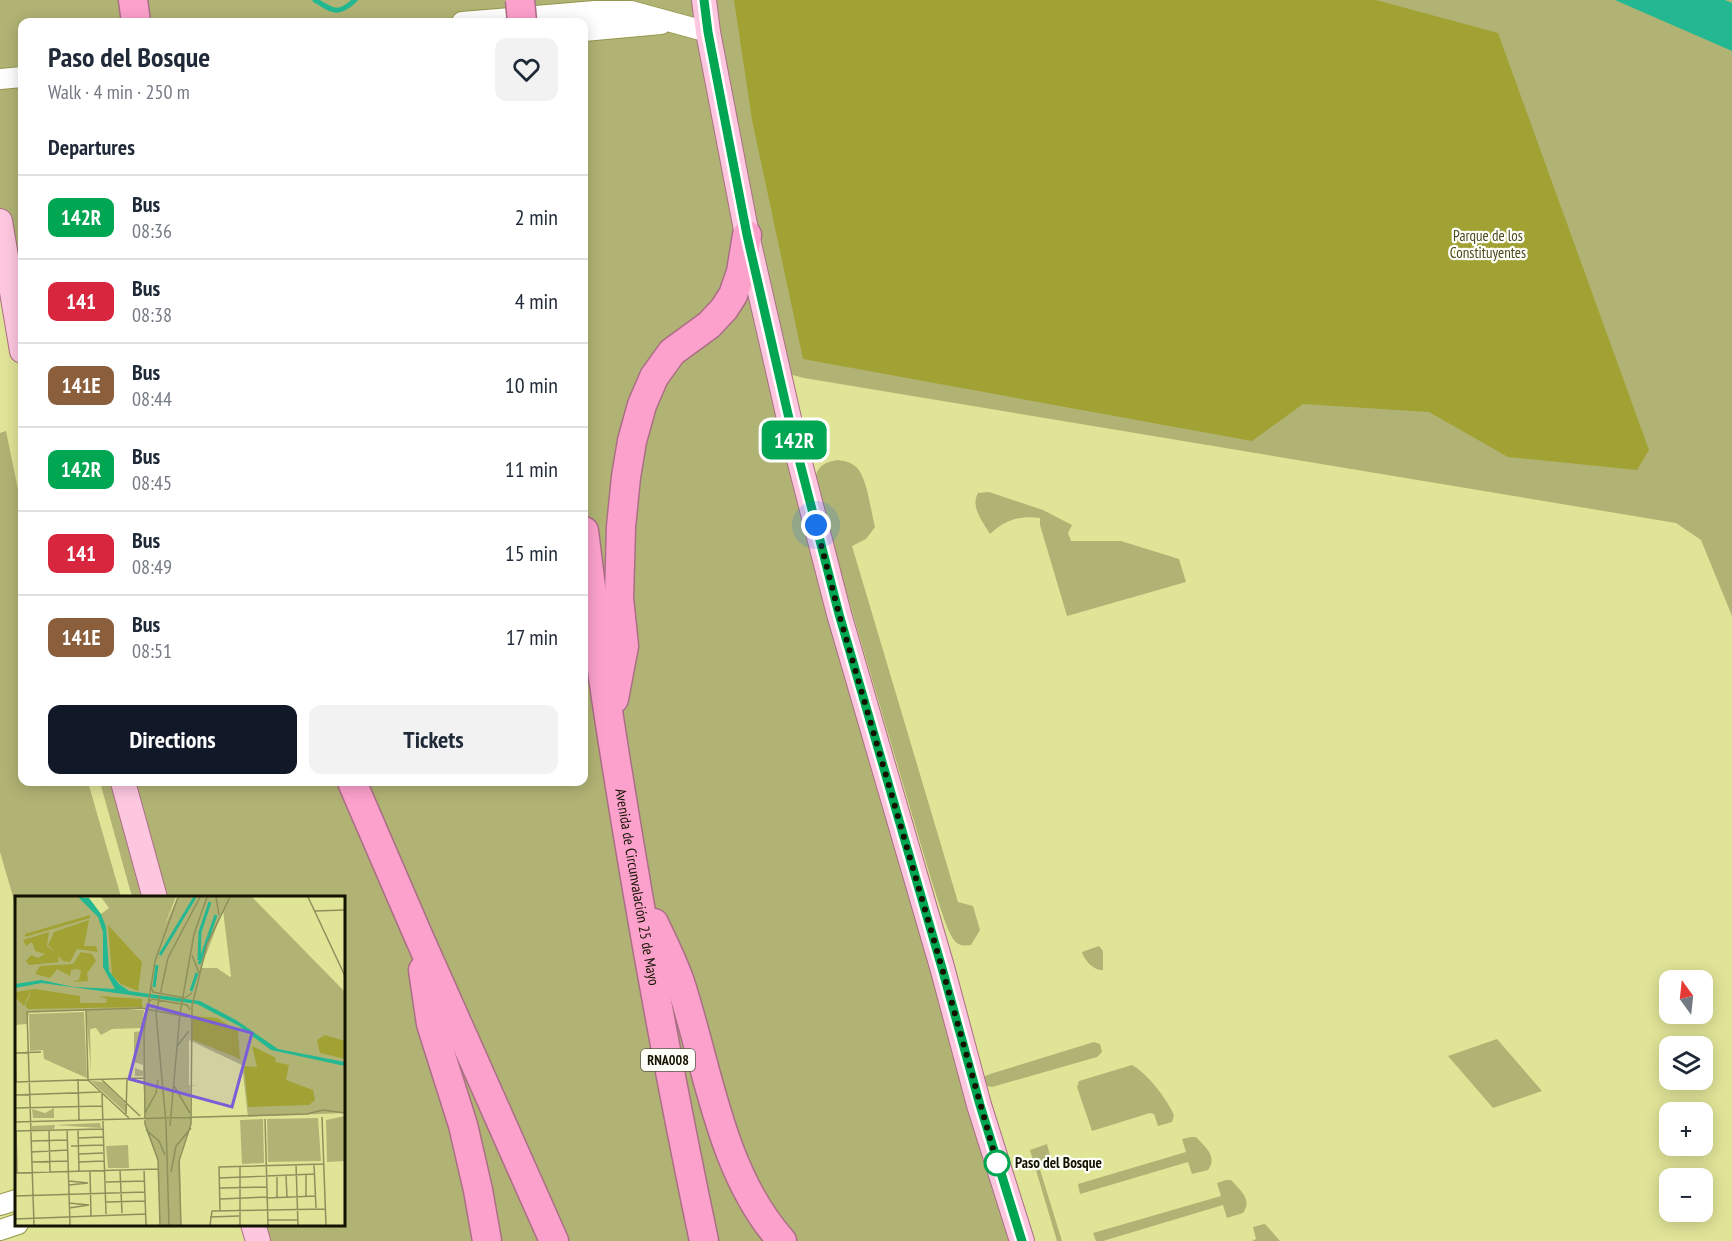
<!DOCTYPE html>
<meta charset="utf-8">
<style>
:root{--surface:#fff;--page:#f2f2f3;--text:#1f2937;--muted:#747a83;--line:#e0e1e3;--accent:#111827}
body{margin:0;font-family:"PT Sans Narrow",sans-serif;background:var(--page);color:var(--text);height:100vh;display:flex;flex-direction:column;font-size:22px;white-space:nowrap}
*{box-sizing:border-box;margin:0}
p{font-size:20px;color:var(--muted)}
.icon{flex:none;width:33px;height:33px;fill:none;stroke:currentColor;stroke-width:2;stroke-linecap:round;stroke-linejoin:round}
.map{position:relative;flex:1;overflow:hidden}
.panel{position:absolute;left:18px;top:18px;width:570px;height:768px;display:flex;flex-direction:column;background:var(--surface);border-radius:12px;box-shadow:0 3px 15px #0003}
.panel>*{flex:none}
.badge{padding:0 12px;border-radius:9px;font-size:21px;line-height:39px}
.needle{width:39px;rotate:345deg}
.tools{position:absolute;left:1659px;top:970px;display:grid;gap:12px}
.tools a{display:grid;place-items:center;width:54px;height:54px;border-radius:12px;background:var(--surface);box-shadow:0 3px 15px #0003;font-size:30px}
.you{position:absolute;width:30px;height:30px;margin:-15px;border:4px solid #fff;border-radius:50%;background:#1a73e8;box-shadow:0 0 0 9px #1a73e833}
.map>.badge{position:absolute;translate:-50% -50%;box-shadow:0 0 0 3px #fff}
h2{padding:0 30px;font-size:22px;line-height:54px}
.round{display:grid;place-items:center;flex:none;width:63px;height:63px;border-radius:12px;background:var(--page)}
.summary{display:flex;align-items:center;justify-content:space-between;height:102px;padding:0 30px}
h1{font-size:28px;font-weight:800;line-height:45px}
.action{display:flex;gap:12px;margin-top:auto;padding:12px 30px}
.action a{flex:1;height:69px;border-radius:12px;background:var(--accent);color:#fff;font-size:24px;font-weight:800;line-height:69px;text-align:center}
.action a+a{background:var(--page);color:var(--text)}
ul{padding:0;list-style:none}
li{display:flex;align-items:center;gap:18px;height:84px;padding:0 30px;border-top:2px solid var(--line)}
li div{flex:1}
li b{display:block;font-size:22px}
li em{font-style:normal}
li .badge{min-width:66px;font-weight:700;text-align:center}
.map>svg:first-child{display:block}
.green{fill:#b1b374}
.forest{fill:#a1a233}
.water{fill:#23b892}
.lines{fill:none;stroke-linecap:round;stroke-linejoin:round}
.stream{stroke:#23b892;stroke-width:5}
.minor-casing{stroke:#95974c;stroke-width:22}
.major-casing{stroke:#aa6f85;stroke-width:26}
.highway-casing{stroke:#aa6f85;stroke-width:31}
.minor{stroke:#fff;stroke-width:20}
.major{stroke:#fdc7e0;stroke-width:24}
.highway{stroke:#fca1cc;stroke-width:28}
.highway-bridge-casing{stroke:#aa6f85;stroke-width:31;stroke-linecap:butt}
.highway-bridge{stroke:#fca1cc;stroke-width:28}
.line-casing{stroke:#fff;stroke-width:14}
.line{stroke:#00a651;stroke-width:9}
.walk{stroke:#131300;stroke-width:6;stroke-dasharray:0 10.8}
.stop-dot{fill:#fff;stroke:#00a651;stroke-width:3}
.labels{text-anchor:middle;stroke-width:4.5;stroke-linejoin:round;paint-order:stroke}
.shield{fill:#fefff8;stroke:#5a5a4a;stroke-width:1.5}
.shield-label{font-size:14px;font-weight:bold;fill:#131300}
.park-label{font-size:15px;fill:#494a1d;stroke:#fefff8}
.street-label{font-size:15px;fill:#131300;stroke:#fefff8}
.stop-label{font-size:15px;font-weight:bold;fill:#131300;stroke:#fefff8;text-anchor:start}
.inset-river{fill:none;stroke:#23b892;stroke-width:3}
.inset-road{fill:none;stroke:#8e905b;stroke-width:1.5}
.view{fill:#7a5ed8;fill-opacity:0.15;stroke:#7a5ed8;stroke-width:3}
.inset-edge{fill:none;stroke:#131300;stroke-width:3}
</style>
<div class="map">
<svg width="1732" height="1241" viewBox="0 0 1732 1241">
<rect width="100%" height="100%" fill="#e0e497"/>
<!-- green -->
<path class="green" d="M 0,0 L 1732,0 L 1732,616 L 1701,540 L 1676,523 L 804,378 L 778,371 L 1022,1241 L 258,1241 L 253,1225 L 344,1224 L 344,898 L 155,897 L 123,782 L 584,782 L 584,22 L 22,22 L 22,351 L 0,221 Z
M 6,431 L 22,509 L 22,782 L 88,782 L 121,897 L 16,898 L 16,907 L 0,852 L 0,433 Z
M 838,460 C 844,461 851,462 856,467 C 867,476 871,512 875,527 L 866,539 L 852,546 L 958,902 L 973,906 L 980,930 L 971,945 C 965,946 958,946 954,940 C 946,930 936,893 931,879 L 814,482 C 817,467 823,462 838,460 Z
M 989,492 L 1043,510 L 1072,525 L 1068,533 L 1071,541 L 1121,541 L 1179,559 L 1186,582 L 1067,616 L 1040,525 L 1040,518 C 1020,515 1005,520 990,534 C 983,522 970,507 978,493 Z
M 100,782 L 110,782 L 143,897 L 132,897 Z
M 1099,946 L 1103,951 L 1103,970 C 1094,971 1084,960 1082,952 Z
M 1497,1039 L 1542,1091 L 1493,1108 L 1448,1056 Z
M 1094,1042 L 1100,1044 L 1102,1052 L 1097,1057 L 992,1087 L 987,1086 L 984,1081 L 985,1076 L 990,1074 Z
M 1132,1065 C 1147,1073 1167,1099 1174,1115 L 1172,1122 L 1158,1126 L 1154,1114 L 1150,1113 L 1092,1131 L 1077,1087 L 1079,1081 Z
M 1191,1137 L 1196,1137 C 1205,1147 1218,1156 1208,1170 L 1192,1174 L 1188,1162 L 1080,1194 L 1078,1184 L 1186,1152 L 1182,1139 Z
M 1047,1144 L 1051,1159 L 1038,1163 L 1062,1241 L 1057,1241 L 1030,1150 Z
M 1226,1180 L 1231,1180 C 1240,1190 1253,1200 1243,1213 L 1227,1218 L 1223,1205 L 1103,1241 L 1096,1241 L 1093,1233 L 1221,1196 L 1217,1183 Z
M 1264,1224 L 1266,1225 L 1280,1241 L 1252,1241 L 1256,1239 L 1253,1227 Z"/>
<!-- forest -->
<path class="forest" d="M 734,0 L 1376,0 L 1498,33 L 1649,450 L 1637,470 L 1508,457 L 1429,412 L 1303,404 L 1252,441 L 803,359 L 752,120 Z"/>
<!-- water -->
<path class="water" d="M 1615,0 L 1725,0 L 1732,3 L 1732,51 Z"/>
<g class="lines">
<!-- stream -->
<path class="stream" d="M 315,0 C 333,11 338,16 355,0"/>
<!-- minor casing -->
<g class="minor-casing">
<path id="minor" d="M 462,22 L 595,11 L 631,11 L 708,32
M 584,31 L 661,24
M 0,79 L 22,77
M 0,1205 L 16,1200
M 0,1230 L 18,1224"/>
</g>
<!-- major casing -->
<g class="major-casing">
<path id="major" d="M 704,0 L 708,32 L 747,235 L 793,436 L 839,614 L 942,967 L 979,1105 L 1022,1241
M 0,221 L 22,351
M 123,782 L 155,898
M 253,1224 L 258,1241"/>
</g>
<!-- highway casing -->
<g class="highway-casing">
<g id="highway">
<path d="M 133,0 L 136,22"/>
<path id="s1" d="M 584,531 C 592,595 600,660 610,724 C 637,897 668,1070 704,1241"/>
<path d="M 614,699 L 624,646 L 619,598 L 621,527 L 626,477 L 632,441 L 642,405 L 654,377 L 672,352 L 709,325 L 724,309 L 733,295 L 741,272 L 747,235"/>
<path d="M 352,782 L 418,935 L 554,1241"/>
<path d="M 654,923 C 663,942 673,962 680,982 C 708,1067 720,1172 782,1241"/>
<path d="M 423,970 L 431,1024 L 463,1125 L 478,1190 L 487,1241"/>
</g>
</g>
<!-- minor -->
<use href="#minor" class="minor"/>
<!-- major -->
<use href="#major" class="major"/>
<!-- highway -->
<use href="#highway" class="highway"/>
<!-- highway-bridge casing -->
<g class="highway-bridge-casing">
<path id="highway-bridge" d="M 520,0 L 522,22"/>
</g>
<!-- highway-bridge -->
<use href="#highway-bridge" class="highway-bridge"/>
</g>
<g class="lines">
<!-- line casing -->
<g class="line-casing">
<path id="line" d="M 704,0 L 708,32 L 747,235 L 793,436 L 839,614 L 942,968 L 980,1105 L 1022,1241"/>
</g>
<!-- line -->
<use href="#line" class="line"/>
<!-- walk -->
<path class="walk" d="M 816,525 L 839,614 L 942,968 L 997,1163"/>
</g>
<!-- markers -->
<circle class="stop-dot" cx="997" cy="1163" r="12"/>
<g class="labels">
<!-- shield labels -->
<rect class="shield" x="641" y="1049" width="54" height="22" rx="4.5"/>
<g class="shield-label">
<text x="668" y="1065">RNA008</text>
</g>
<!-- park labels -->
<g class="park-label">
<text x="1488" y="241">Parque de los<tspan x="1488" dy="17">Constituyentes</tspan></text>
</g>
<!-- street labels -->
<g class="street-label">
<text dy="5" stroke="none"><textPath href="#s1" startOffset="360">Avenida de Circunvalación 25 de Mayo</textPath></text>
</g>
<!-- stop labels -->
<g class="stop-label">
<text x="1015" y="1168">Paso del Bosque</text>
</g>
</g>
<!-- overview -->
<g transform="translate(15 896)">
<rect width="330" height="330" fill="#e0e497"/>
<path d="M 0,1 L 67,1 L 86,18 L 94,12 L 86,1 L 161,1 L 149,31 L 163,1 L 237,1 L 330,96 L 330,217 L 179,223 L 233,221 L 227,169 L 174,144 L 174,189 L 183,190 L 175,190 L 176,228 L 165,259 L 166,329 L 145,329 L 143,264 L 131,234 L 128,179 L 127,180 L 112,180 L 120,180 L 120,172 L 128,175 L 128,169 L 119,166 L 119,136 L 127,135 L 131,113 L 114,113 L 129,114 L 127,132 L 97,133 L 86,139 L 81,132 L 75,133 L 76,176 L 71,115 L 14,115 L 12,128 L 0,129 ZM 208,14 L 216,80 L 215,81 L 202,72 L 186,72 ZM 69,116 L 72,182 L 29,163 L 28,154 L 15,155 L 14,118 ZM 76,185 L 88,186 L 112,209 L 111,217 ZM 39,212 L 39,222 L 18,222 L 17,213 L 30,217 ZM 330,220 L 330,265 L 312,266 L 311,224 ZM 303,222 L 306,265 L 253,266 L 252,223 ZM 248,223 L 249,267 L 227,268 L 225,224 ZM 85,227 L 86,232 L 40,229 L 39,233 L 17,234 L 17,230 ZM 113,249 L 114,272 L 93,272 L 91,250 Z" fill="#b1b374" fill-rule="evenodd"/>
<path d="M 75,19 L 75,22 L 10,41 L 10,38 ZM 74,24 L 69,50 L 81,50 L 83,56 L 62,53 L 55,66 L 48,65 L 33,49 L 39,36 ZM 93,29 L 127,66 L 123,95 L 106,88 L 97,79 ZM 34,36 L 32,50 L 43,59 L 44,66 L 14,69 L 11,65 L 16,59 L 23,62 L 30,58 L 20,55 L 17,46 L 11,50 L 8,44 ZM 66,56 L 77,58 L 81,65 L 72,77 L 73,85 L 57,86 L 64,84 L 66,75 L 63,73 L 56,74 L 55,80 L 42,73 L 35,82 L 20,78 L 25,70 L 58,68 ZM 20,93 L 65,100 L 65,107 L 91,107 L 92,103 L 83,100 L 127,103 L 127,111 L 13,113 L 10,110 L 15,99 L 15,96 L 9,110 L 0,101 L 1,96 ZM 178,120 L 202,122 L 223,135 L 225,163 L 176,143 ZM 310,139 L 330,145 L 330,163 L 305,157 L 302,144 ZM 237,150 L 261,162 L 260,166 L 274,169 L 271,184 L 298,194 L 300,204 L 294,209 L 233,211 L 229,170 L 242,171 Z" fill="#a1a233"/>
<path d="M 63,1 L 74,2 L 86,18 L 91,31 L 94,75 L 104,88 L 114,95 L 185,105 L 221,124 L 263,153 L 330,166 L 330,170 L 256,154 L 224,130 L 182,108 L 27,87 L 0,92 L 0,88 L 26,84 L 59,91 L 100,93 L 88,71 L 88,36 L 83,21 Z" fill="#23b892"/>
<path class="inset-river" d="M 145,59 L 180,1M 184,64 L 185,36 L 195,6M 184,68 L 201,19M 139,91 L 142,69M 176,95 L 182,77"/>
<path class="inset-road" d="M 201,1 L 204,19M 293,1 L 330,80M 300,15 L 330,14M 177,59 L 184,77M 136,91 L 138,96 L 170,102 L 177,97M 133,107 L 137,103 L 172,109 L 175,114M 71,113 L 73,184 L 114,222M 0,143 L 1,186M 162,150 L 174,135M 0,157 L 26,156M 63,183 L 64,224M 87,184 L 125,220M 0,186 L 129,182M 159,190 L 175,217M 87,198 L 91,318M 0,199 L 85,196M 0,212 L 88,210M 130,217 L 141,197 L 143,184M 111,218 L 112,183M 307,221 L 311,329M 250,223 L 253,329M 0,226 L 292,218 L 308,214 L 330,217M 155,230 L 165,117 L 179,38 L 192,1M 52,233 L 55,329M 63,233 L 64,275M 34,234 L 35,276M 131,234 L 144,245 L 150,259M 0,235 L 88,233M 1,235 L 2,277M 63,242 L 88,241M 16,245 L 52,244M 56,250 L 88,249M 16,256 L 53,254M 64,258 L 88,257M 17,266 L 53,265M 64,266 L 89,265M 281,268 L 283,329M 299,268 L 301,312M 129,273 L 131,329M 105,274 L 107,317M 75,275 L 76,320M 156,276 L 161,250 L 176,232M 0,277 L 143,273M 291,278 L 291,301M 262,279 L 262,301M 271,279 L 272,301M 204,282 L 300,278M 54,285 L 73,287M 91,286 L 130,285M 54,289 L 73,287M 204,292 L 252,291M 0,300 L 130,296M 252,302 L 301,300M 205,303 L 252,301M 91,306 L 130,305M 54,307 L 74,309M 54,312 L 74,309M 205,314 L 204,271 L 309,268M 195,321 L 224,320M 0,323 L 131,318M 253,324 L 283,324M 19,329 L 12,116 L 126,112 L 173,121M 145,329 L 143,264 L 130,228 L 129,135 L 140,65 L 163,1M 154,329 L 151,227 L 141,117 L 153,62 L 185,1M 166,329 L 164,265 L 176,228 L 177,110 L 192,48 L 215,1M 195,329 L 197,315 L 311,313M 225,329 L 225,270"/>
<path class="view" d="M 133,109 L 237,137 L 217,211 L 114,183 Z"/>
<rect width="330" height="330" class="inset-edge"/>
</g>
</svg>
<div class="tools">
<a><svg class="needle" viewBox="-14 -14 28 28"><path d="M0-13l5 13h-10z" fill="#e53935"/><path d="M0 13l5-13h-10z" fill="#747a83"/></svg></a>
<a><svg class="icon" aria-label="layers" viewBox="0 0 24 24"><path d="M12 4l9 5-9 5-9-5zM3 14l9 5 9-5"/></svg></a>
<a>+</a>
<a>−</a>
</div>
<div class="you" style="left:816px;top:525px"></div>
<b class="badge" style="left:794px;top:440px;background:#00a651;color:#fff">142R</b>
<section class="panel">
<div class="summary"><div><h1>Paso del Bosque</h1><p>Walk · 4 min · 250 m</p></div><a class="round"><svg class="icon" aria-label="heart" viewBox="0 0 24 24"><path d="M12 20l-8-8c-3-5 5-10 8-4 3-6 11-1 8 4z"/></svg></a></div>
<h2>Departures</h2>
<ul>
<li><span class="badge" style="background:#00a651;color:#fff">142R</span><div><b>Bus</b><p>08:36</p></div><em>2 min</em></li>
<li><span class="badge" style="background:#d7263d;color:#fff">141</span><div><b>Bus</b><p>08:38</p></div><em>4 min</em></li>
<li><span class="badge" style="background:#8b5e3c;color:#fff">141E</span><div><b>Bus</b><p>08:44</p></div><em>10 min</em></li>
<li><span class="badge" style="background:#00a651;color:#fff">142R</span><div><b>Bus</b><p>08:45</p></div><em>11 min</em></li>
<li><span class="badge" style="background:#d7263d;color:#fff">141</span><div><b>Bus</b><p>08:49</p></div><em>15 min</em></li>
<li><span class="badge" style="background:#8b5e3c;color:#fff">141E</span><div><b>Bus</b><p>08:51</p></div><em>17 min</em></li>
</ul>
<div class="action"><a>Directions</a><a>Tickets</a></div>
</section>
</div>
